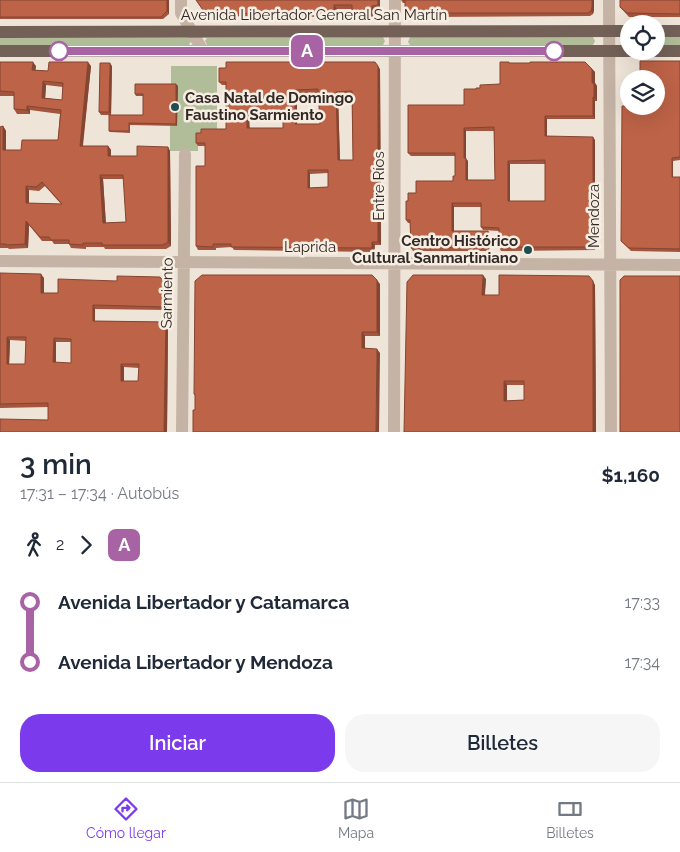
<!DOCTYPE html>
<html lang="es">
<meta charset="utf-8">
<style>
:root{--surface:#fff;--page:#f6f6f7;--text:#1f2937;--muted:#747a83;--line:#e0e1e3;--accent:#7c3aed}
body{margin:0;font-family:Raleway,sans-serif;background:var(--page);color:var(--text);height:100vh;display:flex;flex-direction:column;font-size:19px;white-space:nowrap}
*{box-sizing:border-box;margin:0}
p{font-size:16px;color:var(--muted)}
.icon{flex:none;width:28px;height:28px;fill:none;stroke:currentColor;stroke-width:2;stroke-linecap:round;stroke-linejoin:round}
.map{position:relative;height:432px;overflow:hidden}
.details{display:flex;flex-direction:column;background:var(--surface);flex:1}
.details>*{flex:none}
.badge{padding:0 10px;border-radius:8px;font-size:18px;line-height:32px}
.controls{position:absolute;left:620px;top:15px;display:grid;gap:10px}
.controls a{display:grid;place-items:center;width:45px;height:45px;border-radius:50%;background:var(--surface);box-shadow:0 5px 20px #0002;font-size:25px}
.map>.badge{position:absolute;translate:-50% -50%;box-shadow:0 0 0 2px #fff}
.legs{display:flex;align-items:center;gap:8px;height:55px;padding:0 20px;font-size:16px}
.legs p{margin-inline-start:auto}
.headline{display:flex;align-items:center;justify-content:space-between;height:85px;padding:0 20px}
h1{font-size:28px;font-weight:600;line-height:38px}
.primary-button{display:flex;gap:10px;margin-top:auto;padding:10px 20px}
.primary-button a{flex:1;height:58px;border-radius:20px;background:var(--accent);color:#fff;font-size:20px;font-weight:600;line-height:58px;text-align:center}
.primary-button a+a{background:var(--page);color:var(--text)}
ul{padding:0 20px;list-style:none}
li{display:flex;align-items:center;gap:18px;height:60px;font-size:19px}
li i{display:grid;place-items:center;width:8px;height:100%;margin:0 6px;background:currentColor}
li i::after{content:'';width:12px;height:12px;margin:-6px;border:4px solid;border-radius:50%;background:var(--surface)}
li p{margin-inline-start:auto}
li:first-child i{background:linear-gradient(#0000 50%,currentColor 0)}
li:last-child i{background:linear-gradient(currentColor 50%,#0000 0)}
.dock{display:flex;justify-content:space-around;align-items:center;height:70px;border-top:1px solid var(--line);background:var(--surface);font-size:14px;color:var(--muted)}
.dock a{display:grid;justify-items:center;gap:2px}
.dock .selected{color:var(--accent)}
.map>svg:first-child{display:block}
.green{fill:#b1bc99}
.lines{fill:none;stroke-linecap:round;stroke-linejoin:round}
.minor{stroke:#c5b4a5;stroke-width:12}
.major{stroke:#736158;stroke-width:12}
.wall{fill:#a3553d;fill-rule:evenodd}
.shaded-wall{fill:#844532}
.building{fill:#bd6347;stroke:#844532;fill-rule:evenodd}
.line-1-casing{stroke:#fff;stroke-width:11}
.line-1{stroke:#a863a5;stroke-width:8}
.stop-1-dot{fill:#fff;stroke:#a863a5;stroke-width:2.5}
.poi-dot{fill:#1f4d50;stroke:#f7eee3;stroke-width:2}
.labels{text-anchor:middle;stroke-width:5;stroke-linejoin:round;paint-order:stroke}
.street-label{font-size:15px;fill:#322926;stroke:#f7eee3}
.poi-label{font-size:15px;font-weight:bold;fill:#322926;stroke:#f7eee3;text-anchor:start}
</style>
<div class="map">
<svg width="680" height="432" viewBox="0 0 680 432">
<rect width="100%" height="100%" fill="#efe4d8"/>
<!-- green -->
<path class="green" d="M 383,37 L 385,41 L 383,45 L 207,45 L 205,41 L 207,38 Z
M 410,37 L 593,37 L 595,41 L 593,45 L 410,45 L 408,42 Z
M 656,37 L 680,37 L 680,45 L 656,45 Z
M 0,38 L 189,38 L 191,41 L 189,45 L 0,45 Z
M 171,66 L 217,66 L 217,136 L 198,136 L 198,151 L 170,151 L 170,126 L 177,125 L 178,87 L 171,86 Z"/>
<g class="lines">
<!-- minor -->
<path class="minor" d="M 181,0 L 181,13 L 203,51
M 609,0 L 611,432
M 0,261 L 680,265
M 182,432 L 185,154
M 394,432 L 395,0"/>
<!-- major -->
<path class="major" d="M 656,31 L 680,31
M 0,32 L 629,31
M 0,51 L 629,51
M 656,51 L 680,51"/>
</g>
<!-- wall -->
<path class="wall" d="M 0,0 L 169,0 L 169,14 L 163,19 L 0,19 Z
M 196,0 L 380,0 L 380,9 L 375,9 L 375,17 L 354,17 L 352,14 L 352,9 L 337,9 L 336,17 L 207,16 Z
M 401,0 L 594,0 L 594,10 L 593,14 L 590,16 L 430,17 L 430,18 L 415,18 L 411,15 L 409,12 L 405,3 L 403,3 Z
M 680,0 L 680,17 L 629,17 L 620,7 Z
M 680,61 L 680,160 L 673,161 L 673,177 L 680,177 L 680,252 L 631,251 L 621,241 L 656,106 Z
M 0,62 L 36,66 L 35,70 L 48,71 L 91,66 L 83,146 L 108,146 L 111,150 L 111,156 L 137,156 L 168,147 L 170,151 L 171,246 L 166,249 L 105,249 L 104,247 L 86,247 L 86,249 L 71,248 L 69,244 L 54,244 L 52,241 L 42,241 L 29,225 L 28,248 L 9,249 L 8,248 L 0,248 L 0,127 L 3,126 L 6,131 L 6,150 L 21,150 L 58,140 L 60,114 L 30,110 L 30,114 L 17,114 L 14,109 L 14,96 L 0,96 ZM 46,85 L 63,87 L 62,100 L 45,98 ZM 103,179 L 124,179 L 126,222 L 106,223 ZM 45,186 L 61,204 L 29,203 L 29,190 L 39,191 Z
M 511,63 L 592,69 L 595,72 L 595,83 L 597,86 L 597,101 L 595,101 L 595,119 L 547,119 L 547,136 L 595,140 L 595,250 L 501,251 L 499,247 L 499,231 L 483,230 L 481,227 L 481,207 L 454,207 L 454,231 L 488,231 L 490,234 L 489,251 L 413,251 L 411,248 L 410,223 L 408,223 L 406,220 L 408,201 L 416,193 L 453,181 L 455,176 L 455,156 L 411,156 L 408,153 L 464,105 L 476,89 L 500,84 ZM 466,131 L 494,131 L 495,180 L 468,180 L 468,161 L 466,159 ZM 510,164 L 545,164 L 545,201 L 510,201 Z
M 112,66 L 111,115 L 101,115 L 99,112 Z
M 380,69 L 381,245 L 375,245 L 374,252 L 234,250 L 232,247 L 216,248 L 216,250 L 198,250 L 196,246 L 205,166 L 205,146 L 198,146 L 196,143 L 201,133 L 226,129 L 226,85 L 222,85 L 219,82 ZM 297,93 L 319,93 L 320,124 L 297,124 ZM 352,94 L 353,160 L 340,160 L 338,95 ZM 249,115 L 283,115 L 283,128 L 249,128 ZM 328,173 L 328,187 L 310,188 L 310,174 Z
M 178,86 L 177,126 L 130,125 L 130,133 L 110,132 L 109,131 L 143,115 L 143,96 L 136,96 L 135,94 Z
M 0,273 L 44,278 L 44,293 L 58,293 L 169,287 L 168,310 L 95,309 L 95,321 L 166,322 L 168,326 L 167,432 L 48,420 L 48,407 L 0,408 ZM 10,340 L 26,341 L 25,364 L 9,364 ZM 56,342 L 71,342 L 71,363 L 56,363 ZM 124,367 L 139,368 L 138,381 L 124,381 Z
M 486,279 L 485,295 L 499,295 L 595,285 L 596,432 L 404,432 ZM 507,385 L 524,385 L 524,400 L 507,401 Z
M 380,284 L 380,336 L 365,336 L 365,348 L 380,353 L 195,410 L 195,396 L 194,394 Z"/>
<!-- shaded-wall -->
<path class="shaded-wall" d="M 167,0 L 169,0 L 169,14 L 167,11 Z
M 378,0 L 380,0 L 380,9 L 378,5 Z
M 592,0 L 594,0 L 594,10 L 593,14 L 591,11 Z
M 334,5 L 337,9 L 336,17 L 334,14 Z
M 372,6 L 375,9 L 375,17 L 372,14 Z
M 33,62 L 36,66 L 35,74 L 32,70 Z
M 88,62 L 91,66 L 82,150 L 80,146 Z
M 110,63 L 112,66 L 111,115 L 109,112 Z
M 378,66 L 380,69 L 381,245 L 378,242 Z
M 592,69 L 595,72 L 595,83 L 597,86 L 597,101 L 594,98 L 592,83 Z
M 43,81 L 46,85 L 45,102 L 42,98 Z
M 176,84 L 178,86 L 177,126 L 176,124 Z
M 295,90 L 297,93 L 297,127 L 295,124 Z
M 336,92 L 338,95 L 340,163 L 338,160 Z
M 593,97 L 595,101 L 595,119 L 593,116 Z
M 27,106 L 30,110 L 30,114 L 27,110 Z
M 247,112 L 249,115 L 250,131 L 247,128 Z
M 545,116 L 547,119 L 547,139 L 545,136 Z
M 3,126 L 6,131 L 6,154 L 3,150 Z
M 464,128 L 466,131 L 466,159 L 468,161 L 468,183 L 466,180 L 464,158 Z
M 593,137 L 595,140 L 595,250 L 593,247 Z
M 108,146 L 111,150 L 111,160 L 108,156 Z
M 168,147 L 170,151 L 171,246 L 168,242 Z
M 672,158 L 673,161 L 673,180 L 672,177 Z
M 508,161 L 510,164 L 510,204 L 508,201 Z
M 308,170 L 310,174 L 310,191 L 308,188 Z
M 100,175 L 103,179 L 106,227 L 103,223 Z
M 26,186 L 29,190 L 29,207 L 26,203 Z
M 452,203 L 454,207 L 454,234 L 452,231 Z
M 26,221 L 29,225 L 28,248 L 25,244 Z
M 488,231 L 490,234 L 489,251 L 486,247 Z
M 372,242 L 375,245 L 374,252 L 372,248 Z
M 41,274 L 44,278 L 44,297 L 41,293 Z
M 483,275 L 486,279 L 484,299 L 482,295 Z
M 377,280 L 380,284 L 380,336 L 377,332 Z
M 593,281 L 595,285 L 596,432 L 593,432 Z
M 166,284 L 169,287 L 168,310 L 166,307 Z
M 93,305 L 95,309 L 95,325 L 93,321 Z
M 166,322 L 168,326 L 167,432 L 164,432 Z
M 362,332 L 365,336 L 365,353 L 362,348 Z
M 7,337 L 10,340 L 9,368 L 7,364 Z
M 54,338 L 56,342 L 56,366 L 53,362 Z
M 377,349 L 380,353 L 379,432 L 376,432 Z
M 121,364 L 124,367 L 124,384 L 121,381 Z
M 504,381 L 507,385 L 507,405 L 504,401 Z"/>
<!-- building -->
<path class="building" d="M 0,0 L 167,0 L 167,11 L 161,17 L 0,17 Z
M 196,0 L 378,0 L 378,5 L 372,6 L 372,14 L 352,14 L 352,5 L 334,5 L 334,14 L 205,13 Z
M 403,0 L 592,0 L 592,7 L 591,11 L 588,13 L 428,13 L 428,15 L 413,15 L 409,12 L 405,7 L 405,0 Z
M 620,0 L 680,0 L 680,14 L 627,13 L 620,7 Z
M 640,61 L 680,61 L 680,157 L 672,158 L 672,177 L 680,177 L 680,249 L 629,248 L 621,241 L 622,106 L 656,106 L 656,79 L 640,79 Z
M 0,62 L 33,62 L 32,70 L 48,71 L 49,62 L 88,62 L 80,146 L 108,146 L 108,156 L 137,156 L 137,146 L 168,147 L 168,242 L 163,245 L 102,245 L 102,243 L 83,243 L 83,245 L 69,244 L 69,240 L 51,240 L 49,237 L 40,237 L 26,221 L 25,244 L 6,245 L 6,244 L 0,244 L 0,127 L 3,126 L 3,150 L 21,150 L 22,140 L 58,140 L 61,110 L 27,106 L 27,110 L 14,109 L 14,92 L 0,91 ZM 43,81 L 63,83 L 62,100 L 42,98 ZM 100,175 L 123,175 L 126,222 L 103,223 ZM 42,182 L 62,204 L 26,203 L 26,186 L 36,187 Z
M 226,62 L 375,62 L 378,66 L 378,242 L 372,242 L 372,248 L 231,247 L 231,244 L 213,244 L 213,247 L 196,246 L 196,166 L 205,166 L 205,143 L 196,143 L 196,133 L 201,133 L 201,129 L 226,129 L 226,82 L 219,82 L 219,68 L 226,68 ZM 318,89 L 320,124 L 295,124 L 295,90 ZM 352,91 L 353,160 L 338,160 L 336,92 ZM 283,111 L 283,128 L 247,128 L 247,112 ZM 308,170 L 328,170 L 328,187 L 308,188 Z
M 500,62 L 509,62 L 509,63 L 530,63 L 530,62 L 585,62 L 592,69 L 592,83 L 594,83 L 594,98 L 593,97 L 593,116 L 545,116 L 545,136 L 593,137 L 593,247 L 499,247 L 499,228 L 481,227 L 481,203 L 452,203 L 452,231 L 488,231 L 486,247 L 411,248 L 410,220 L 406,220 L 406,201 L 408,201 L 408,193 L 416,193 L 416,181 L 453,181 L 453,176 L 455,176 L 455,153 L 408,153 L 408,105 L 464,105 L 464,89 L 476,89 L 476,88 L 480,88 L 480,85 L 500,84 ZM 494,127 L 495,180 L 466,180 L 466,158 L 464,158 L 464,128 ZM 545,160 L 545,201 L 508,201 L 508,161 Z
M 100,63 L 110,63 L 109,112 L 99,112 Z
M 135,84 L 176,84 L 176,124 L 129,123 L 129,131 L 109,131 L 109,115 L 143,115 L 143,94 L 135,94 Z
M 0,273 L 41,274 L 41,293 L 58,293 L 58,279 L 117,281 L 117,276 L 160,277 L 166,284 L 166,307 L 93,305 L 93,321 L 166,322 L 164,432 L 0,432 L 0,419 L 48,420 L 48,403 L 0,404 ZM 7,337 L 26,337 L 25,364 L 7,364 ZM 54,338 L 71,339 L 71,363 L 53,362 ZM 121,364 L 139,364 L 138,381 L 121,381 Z
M 202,275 L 372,275 L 377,280 L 377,332 L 362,332 L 362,348 L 377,349 L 376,432 L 193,432 L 193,410 L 195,410 L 195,394 L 194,394 L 195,281 Z
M 413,275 L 483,275 L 482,295 L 499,295 L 499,275 L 589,276 L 593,281 L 593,432 L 404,432 L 407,282 ZM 504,381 L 524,381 L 524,400 L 504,401 Z
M 624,276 L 680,276 L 680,432 L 620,432 L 620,280 Z"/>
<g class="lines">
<!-- line-1 casing -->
<g class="line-1-casing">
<path id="line-1" d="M 59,51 L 554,51"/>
</g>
<!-- line-1 -->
<use href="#line-1" class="line-1"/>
</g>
<!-- markers -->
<g class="stop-1-dot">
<circle cx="59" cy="51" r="9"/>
<circle cx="554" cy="51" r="9"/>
</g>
<g class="poi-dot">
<circle cx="175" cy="107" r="5"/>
<circle cx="528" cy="250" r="5"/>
</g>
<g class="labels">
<!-- street labels -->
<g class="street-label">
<text x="314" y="20">Avenida Libertador General San Martín</text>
<text transform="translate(379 186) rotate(-90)" y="5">Entre Ríos</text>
<text transform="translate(594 216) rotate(-90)" y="5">Mendoza</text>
<text x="310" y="252">Laprida</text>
<text transform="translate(167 293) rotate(-89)" y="5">Sarmiento</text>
</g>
<!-- poi labels -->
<g class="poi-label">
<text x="185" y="103">Casa Natal de Domingo<tspan x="185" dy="17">Faustino Sarmiento</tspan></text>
<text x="518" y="246" text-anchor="end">Centro Histórico<tspan x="518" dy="17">Cultural Sanmartiniano</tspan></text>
</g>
</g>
</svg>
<div class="controls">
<a><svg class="icon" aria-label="locate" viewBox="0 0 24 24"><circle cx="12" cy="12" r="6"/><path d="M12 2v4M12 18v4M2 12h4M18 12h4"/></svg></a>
<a><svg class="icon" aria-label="layers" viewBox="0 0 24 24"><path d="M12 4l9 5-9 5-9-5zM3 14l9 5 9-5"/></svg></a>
</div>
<b class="badge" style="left:307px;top:51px;background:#a863a5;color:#fff">A</b>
</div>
<section class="details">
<div class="headline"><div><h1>3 min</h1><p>17:31 – 17:34 · Autobús</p></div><b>$1,160</b></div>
<div class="legs"><svg class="icon" aria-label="walk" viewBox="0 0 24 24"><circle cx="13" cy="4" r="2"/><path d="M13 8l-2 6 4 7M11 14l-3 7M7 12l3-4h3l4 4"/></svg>2<svg class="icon" aria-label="forward" viewBox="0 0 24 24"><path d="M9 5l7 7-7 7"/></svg><b class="badge" style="background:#a863a5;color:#fff">A</b></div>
<ul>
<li><i style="color:#a863a5"></i><b>Avenida Libertador y Catamarca</b><p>17:33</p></li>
<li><i style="color:#a863a5"></i><b>Avenida Libertador y Mendoza</b><p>17:34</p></li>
</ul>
<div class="primary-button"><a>Iniciar</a><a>Billetes</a></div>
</section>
<nav class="dock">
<a class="selected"><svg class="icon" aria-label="directions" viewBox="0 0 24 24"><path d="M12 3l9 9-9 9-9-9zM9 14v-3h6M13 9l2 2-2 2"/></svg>Cómo llegar</a>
<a><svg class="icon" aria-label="map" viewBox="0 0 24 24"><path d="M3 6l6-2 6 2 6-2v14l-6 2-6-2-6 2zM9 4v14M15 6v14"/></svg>Mapa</a>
<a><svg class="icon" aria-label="tickets" viewBox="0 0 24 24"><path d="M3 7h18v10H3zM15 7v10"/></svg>Billetes</a>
</nav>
